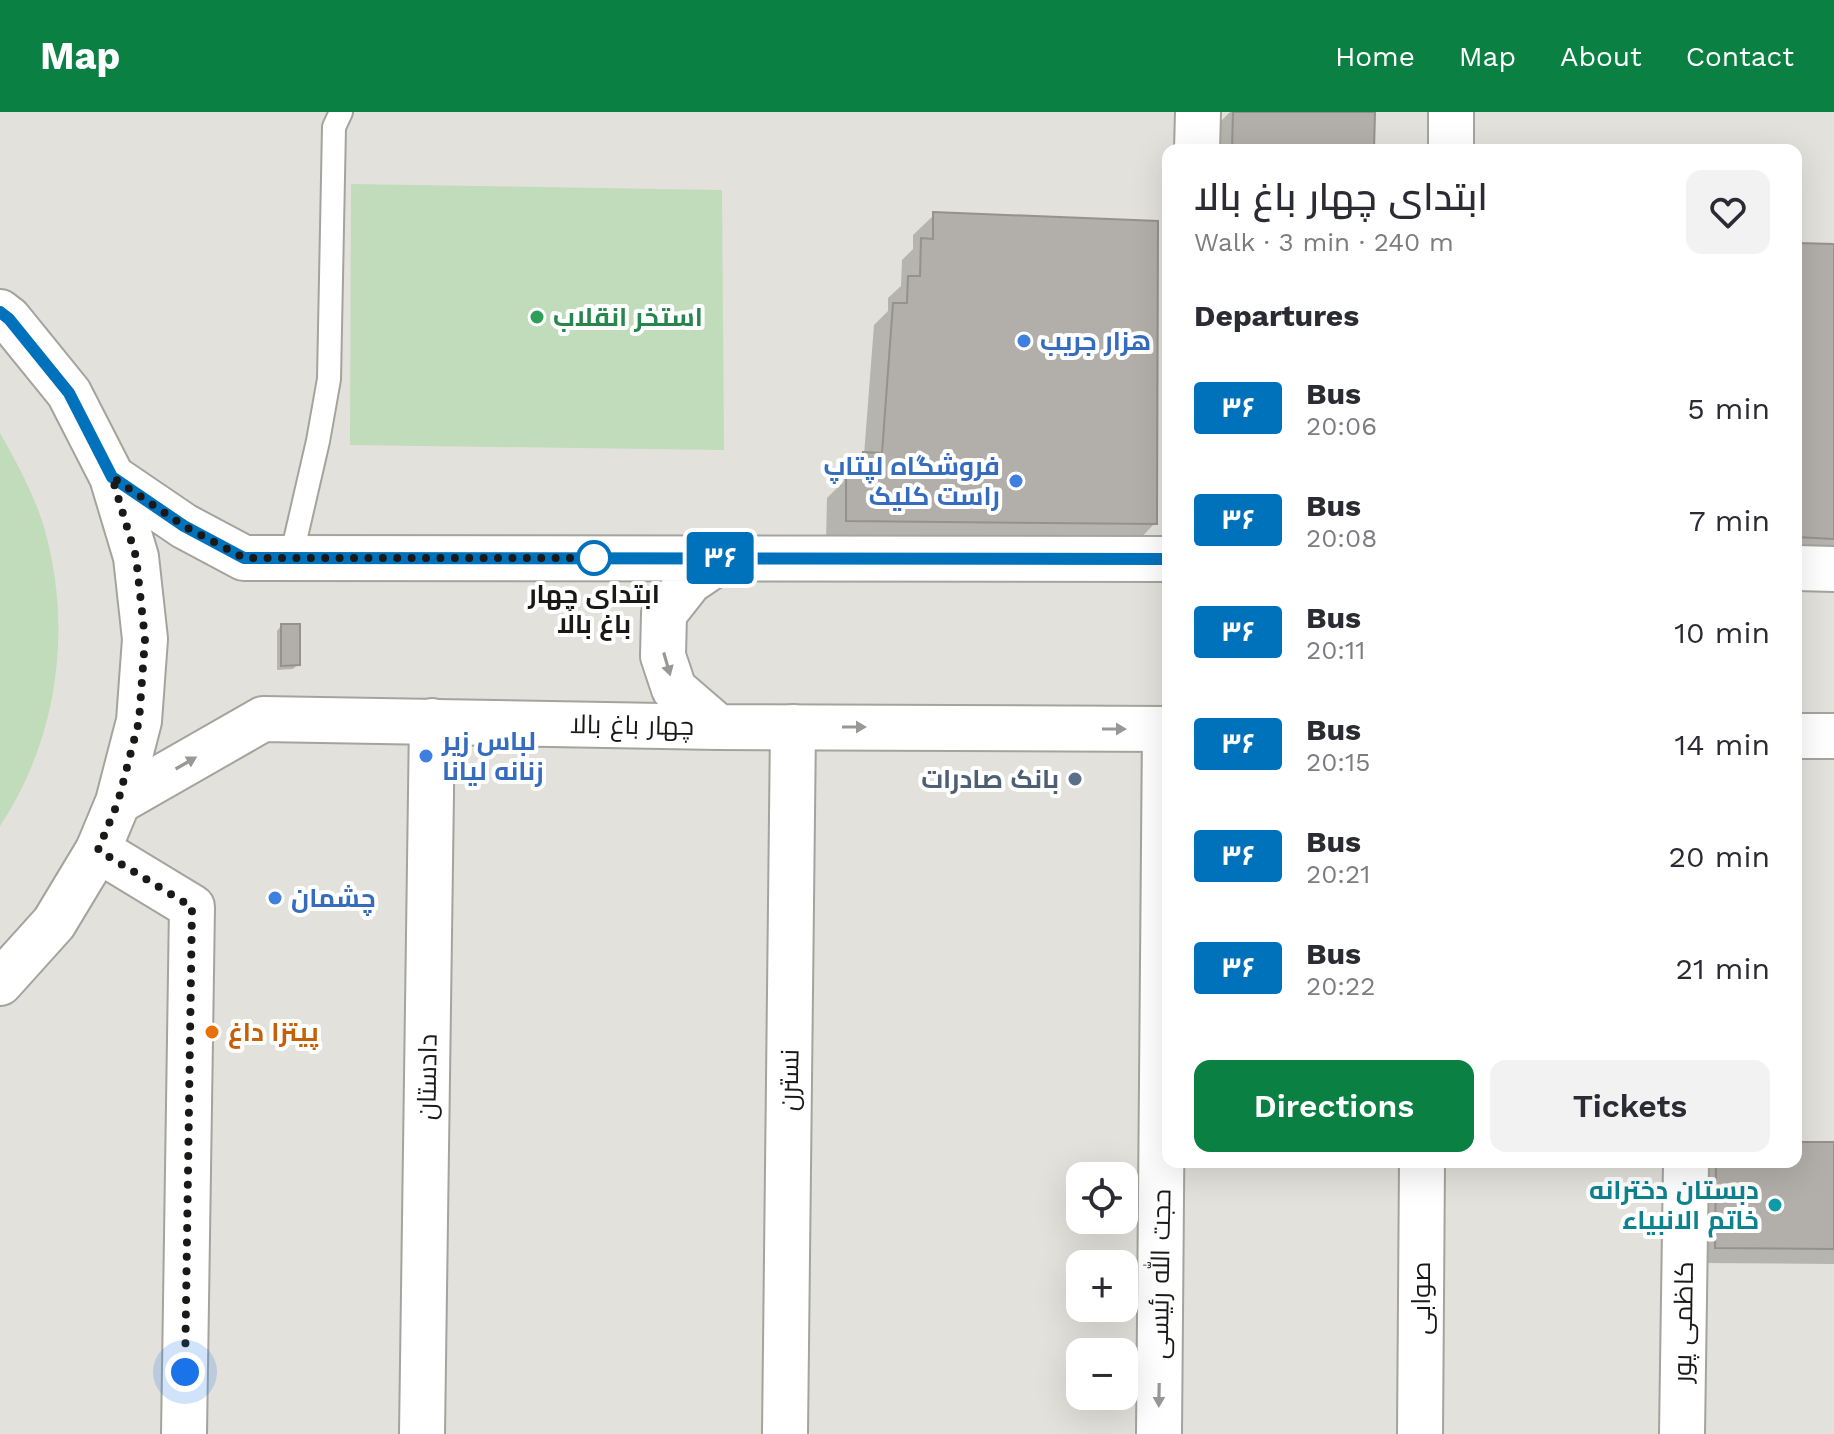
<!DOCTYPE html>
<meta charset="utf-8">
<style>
:root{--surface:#fff;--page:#f2f2f3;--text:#2b2b33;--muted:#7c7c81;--accent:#0b8043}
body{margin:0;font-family:"Work Sans",Cairo,sans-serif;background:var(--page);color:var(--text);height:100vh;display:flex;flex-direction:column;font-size:30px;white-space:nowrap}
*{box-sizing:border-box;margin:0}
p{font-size:26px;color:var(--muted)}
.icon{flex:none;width:44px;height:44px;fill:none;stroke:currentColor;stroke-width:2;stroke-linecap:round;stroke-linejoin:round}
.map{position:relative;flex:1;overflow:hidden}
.details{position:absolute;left:1162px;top:32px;width:640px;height:1024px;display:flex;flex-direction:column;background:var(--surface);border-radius:16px;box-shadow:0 8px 32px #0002}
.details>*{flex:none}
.badge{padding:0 16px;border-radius:6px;font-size:28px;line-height:52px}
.tools{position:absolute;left:1066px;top:1050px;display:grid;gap:16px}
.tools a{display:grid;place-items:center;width:72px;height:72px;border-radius:16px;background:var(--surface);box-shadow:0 8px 32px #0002;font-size:40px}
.you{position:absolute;width:40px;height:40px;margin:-20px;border:6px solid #fff;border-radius:50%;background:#1a73e8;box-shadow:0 0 0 12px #1a73e833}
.map>.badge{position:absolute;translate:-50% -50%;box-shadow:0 0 0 4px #fff}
h2{padding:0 32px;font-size:30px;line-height:72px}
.round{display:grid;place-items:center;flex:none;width:84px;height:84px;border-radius:16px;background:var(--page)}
.headline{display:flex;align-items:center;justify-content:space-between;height:136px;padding:0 32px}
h1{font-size:38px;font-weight:600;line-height:60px}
.cta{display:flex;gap:16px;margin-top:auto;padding:16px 32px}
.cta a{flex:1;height:92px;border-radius:16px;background:var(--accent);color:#fff;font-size:32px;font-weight:600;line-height:92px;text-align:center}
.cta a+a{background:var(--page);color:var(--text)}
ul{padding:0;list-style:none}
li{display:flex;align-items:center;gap:24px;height:112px;padding:0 32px}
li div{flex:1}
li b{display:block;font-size:30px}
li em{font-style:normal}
li .badge{min-width:88px;font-weight:700;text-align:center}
header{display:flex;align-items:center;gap:48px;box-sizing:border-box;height:112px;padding:0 40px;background:var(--accent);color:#fff}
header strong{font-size:38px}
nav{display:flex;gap:44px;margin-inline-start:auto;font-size:28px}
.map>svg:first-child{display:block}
.green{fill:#c0dcba}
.shadow{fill:#0003}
.building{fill:#b2afaa;stroke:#95918c;stroke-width:2}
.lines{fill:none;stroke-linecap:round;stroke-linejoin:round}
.service-casing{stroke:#a4a39d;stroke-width:26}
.minor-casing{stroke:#a4a39d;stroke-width:48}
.tertiary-casing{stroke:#a4a39d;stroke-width:48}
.primary-casing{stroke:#a4a39d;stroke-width:48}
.service{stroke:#fff;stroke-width:22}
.minor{stroke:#fff;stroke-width:44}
.tertiary{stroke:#fff;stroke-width:44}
.primary{stroke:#fff;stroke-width:44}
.oneway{fill:#989897}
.line-casing{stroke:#fff;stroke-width:18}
.line{stroke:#0072bc;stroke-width:12}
.walk{stroke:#1a1917;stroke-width:8;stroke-dasharray:0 14.4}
.leisure-dot{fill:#2e9e5b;stroke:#fff;stroke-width:3}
.shop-dot{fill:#3f7fe0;stroke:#fff;stroke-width:3}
.stop-dot{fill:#fff;stroke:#0072bc;stroke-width:4}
.service-dot{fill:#5c6f8a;stroke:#fff;stroke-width:3}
.food-dot{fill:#e8710a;stroke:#fff;stroke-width:3}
.culture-dot{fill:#0f9aa8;stroke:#fff;stroke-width:3}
.labels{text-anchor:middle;stroke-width:8;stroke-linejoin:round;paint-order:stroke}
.leisure-label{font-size:26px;font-weight:bold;fill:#27864d;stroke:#fff;text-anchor:start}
.shop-label{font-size:26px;font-weight:bold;fill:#366cbe;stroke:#fff;text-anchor:start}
.stop-label{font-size:26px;font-weight:bold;fill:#1a1917;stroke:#fff}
.street-label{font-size:26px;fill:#1a1917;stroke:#fff}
.service-label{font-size:26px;font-weight:bold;fill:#4e5e75;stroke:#fff;text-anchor:end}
.food-label{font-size:26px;font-weight:bold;fill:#c56008;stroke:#fff;text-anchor:start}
.culture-label{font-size:26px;font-weight:bold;fill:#0d838f;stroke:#fff;text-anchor:end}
</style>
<header>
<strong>Map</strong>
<nav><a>Home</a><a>Map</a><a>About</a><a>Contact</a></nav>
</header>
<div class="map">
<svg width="1834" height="1322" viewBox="0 0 1834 1322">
<rect width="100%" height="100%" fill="#e3e1db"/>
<!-- green -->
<path class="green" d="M 351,72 L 722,78 L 724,338 L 350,333 Z
M 0,321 C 17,351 34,382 44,415 C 73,516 58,627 0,714 Z"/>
<!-- shadow -->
<path class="shadow" d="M 1230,0 L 1373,0 L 1372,38 L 1217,38 L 1218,12 Z
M 934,103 L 1155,411 L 1135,432 L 826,429 L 827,386 L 844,369 L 844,363 L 864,343 L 874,213 L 888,199 L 888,186 L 901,174 L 902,148 L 913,137 L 913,123 Z
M 1796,133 L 1834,134 L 1834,448 L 1796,446 Z
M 281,514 L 298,552 L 293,557 L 277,558 L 277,519 Z
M 1796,1032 L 1834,1032 L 1834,1152 L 1700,1151 L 1701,1050 L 1796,1050 Z"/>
<!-- building -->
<path class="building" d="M 1233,0 L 1375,0 L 1374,38 L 1232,38 Z
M 933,100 L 1158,109 L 1157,412 L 846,409 L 846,364 L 863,364 L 863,340 L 882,341 L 893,191 L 907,191 L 908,164 L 920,164 L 921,126 L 933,127 Z
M 1796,131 L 1834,132 L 1834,427 L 1796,425 Z
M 281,512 L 300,512 L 300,553 L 281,554 Z
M 1796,1030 L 1834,1030 L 1834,1137 L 1715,1136 L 1716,1050 L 1796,1050 Z"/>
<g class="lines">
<!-- service casing -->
<g class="service-casing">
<path id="service" d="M 291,446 L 318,329 L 329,267 L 334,15 L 341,0"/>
</g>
<!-- minor casing -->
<g class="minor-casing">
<path id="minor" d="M 1451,38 L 1451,0
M 98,738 L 192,795 L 184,1322
M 422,1322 L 432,609
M 785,1322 L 793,615
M 1159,1322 L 1165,617
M 1420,1322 L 1422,1050
M 1682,1322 L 1686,1050"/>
</g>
<!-- tertiary casing -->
<g class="tertiary-casing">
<path id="tertiary" d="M 1197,38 L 1198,0"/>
</g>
<!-- primary casing -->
<g class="primary-casing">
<path id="primary" d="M 0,200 L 9,207 L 69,281 L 112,365 L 136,445 L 145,527 L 139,609 L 118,690 L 98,738 L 54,811 L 0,871
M 112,365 L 184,414 L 244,446 L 1168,447
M 1796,456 L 1834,457
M 718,615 L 674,577 L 663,544 L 664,502 L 690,469 L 724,446
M 1796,624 L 1834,624
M 118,690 L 263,607 L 718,615 L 1168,617"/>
</g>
<!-- service -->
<use href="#service" class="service"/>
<!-- minor -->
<use href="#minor" class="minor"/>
<!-- tertiary -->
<use href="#tertiary" class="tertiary"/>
<!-- primary -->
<use href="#primary" class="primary"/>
</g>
<!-- one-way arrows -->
<defs><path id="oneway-solid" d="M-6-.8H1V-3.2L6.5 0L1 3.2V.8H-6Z" transform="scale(2)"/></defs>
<g class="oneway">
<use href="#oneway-solid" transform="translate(667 552) rotate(74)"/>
<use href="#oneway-solid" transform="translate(854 615)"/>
<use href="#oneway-solid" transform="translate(1114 617)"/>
<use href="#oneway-solid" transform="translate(186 651) rotate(-30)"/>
<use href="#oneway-solid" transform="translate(1159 1283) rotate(91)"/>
</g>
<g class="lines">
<!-- line casing -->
<g class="line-casing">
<path id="line" d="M 0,200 L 9,207 L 69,281 L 112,365 L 184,414 L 244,446 L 1168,447"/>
</g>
<!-- line -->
<use href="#line" class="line"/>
<!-- walk -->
<path class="walk" d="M 185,1260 L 192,795 L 98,738 L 118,690 L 139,609 L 145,527 L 136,445 L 112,365 L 184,414 L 244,446 L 606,446 L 594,446"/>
</g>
<!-- markers -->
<circle class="leisure-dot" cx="537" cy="205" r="8"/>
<g class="shop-dot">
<circle cx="1024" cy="229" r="8"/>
<circle cx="1016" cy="369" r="8"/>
<circle cx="426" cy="644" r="8"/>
<circle cx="275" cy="786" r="8"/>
</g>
<circle class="stop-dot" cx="594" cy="446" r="16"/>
<circle class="service-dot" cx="1075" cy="667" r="8"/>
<circle class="food-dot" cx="212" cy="920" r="8"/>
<circle class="culture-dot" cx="1775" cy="1093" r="8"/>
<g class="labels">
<!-- leisure labels -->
<g class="leisure-label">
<text x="553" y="214">استخر انقلاب</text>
</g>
<!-- shop labels -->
<g class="shop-label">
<text x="1040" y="238">هزار جریب</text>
<text x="1000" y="363" text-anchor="end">فروشگاه لپتاپ<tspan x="1000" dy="30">راست کلیک</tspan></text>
<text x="442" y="638">لباس زیر<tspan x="442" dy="30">زنانه لیانا</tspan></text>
<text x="291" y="795">چشمان</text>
</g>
<!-- stop labels -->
<g class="stop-label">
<text x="594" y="491">ابتدای چهار<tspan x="594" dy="30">باغ بالا</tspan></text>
</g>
<!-- street labels -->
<g class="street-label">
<text transform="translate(632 613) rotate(1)" y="9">چهار باغ بالا</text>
<text transform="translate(427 965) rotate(-89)" y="9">دادستان</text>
<text transform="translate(789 968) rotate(-89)" y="9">نسترن</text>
<text transform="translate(1160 1162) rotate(-89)" y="9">حجت الله رئیسی</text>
<text transform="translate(1421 1186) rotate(-90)" y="9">صوابی</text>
<text transform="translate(1683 1210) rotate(-89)" y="9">کاظمی پور</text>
</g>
<!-- service labels -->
<g class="service-label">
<text x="1059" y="676">بانک صادرات</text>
</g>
<!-- food labels -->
<g class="food-label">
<text x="228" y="929">پیتزا داغ</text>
</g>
<!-- culture labels -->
<g class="culture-label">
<text x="1759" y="1087">دبستان دخترانه<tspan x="1759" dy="30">خاتم الانبیاء</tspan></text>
</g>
</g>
</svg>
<div class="tools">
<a><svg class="icon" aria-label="locate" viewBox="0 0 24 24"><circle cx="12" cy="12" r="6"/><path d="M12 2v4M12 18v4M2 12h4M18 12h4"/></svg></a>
<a>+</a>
<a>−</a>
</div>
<div class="you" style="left:185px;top:1260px"></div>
<b class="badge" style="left:720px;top:446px;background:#0072bc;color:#fff">۳۶</b>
<section class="details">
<div class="headline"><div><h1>ابتدای چهار باغ بالا</h1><p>Walk · 3 min · 240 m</p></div><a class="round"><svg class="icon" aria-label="heart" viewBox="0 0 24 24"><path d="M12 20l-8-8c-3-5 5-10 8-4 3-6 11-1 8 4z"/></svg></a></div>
<h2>Departures</h2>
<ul>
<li><span class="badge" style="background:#0072bc;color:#fff">۳۶</span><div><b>Bus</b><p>20:06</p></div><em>5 min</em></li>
<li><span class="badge" style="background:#0072bc;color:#fff">۳۶</span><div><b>Bus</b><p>20:08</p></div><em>7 min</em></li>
<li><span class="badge" style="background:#0072bc;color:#fff">۳۶</span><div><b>Bus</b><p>20:11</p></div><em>10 min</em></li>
<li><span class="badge" style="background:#0072bc;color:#fff">۳۶</span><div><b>Bus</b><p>20:15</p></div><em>14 min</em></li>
<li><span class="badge" style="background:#0072bc;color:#fff">۳۶</span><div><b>Bus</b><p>20:21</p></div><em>20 min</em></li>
<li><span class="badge" style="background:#0072bc;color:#fff">۳۶</span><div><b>Bus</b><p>20:22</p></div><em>21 min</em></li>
</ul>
<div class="cta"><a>Directions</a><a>Tickets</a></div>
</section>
</div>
